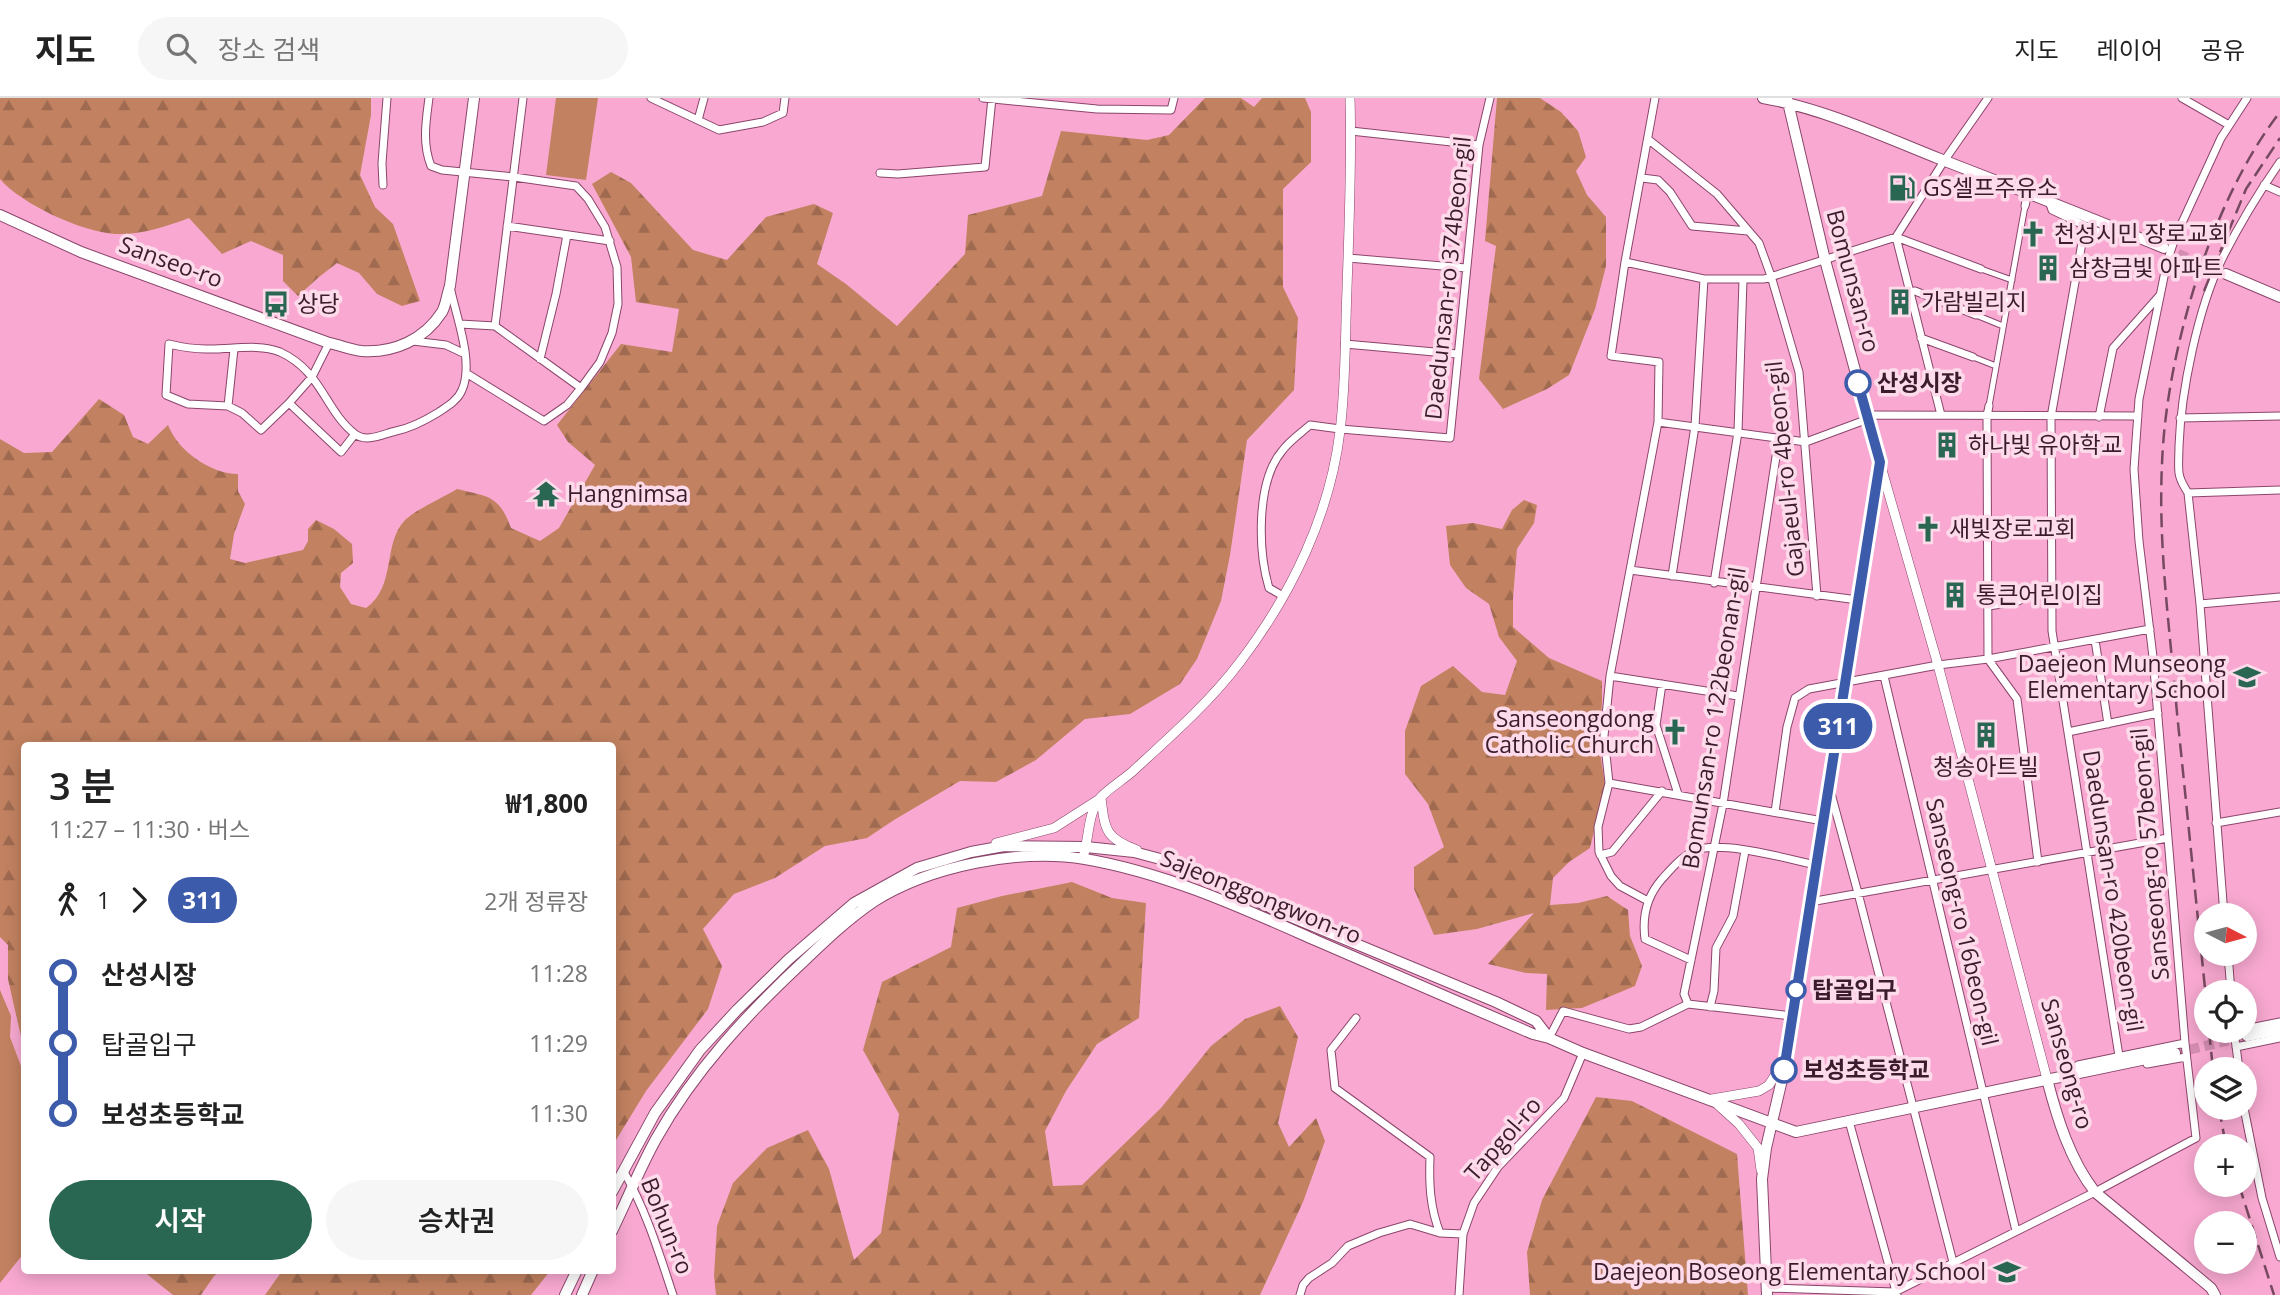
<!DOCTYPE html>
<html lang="ko">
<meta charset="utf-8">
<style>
:root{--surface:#fff;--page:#f6f6f6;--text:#222;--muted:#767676;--line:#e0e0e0;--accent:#2a6752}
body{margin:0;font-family:"Open Sans","Noto Sans KR",sans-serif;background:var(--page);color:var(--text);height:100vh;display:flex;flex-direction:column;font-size:26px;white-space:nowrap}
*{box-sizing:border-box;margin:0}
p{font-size:23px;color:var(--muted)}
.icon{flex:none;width:38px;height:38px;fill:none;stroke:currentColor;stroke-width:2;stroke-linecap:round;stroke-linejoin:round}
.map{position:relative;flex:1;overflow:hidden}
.details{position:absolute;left:21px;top:644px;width:595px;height:532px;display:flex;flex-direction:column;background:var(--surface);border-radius:7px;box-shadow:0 4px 18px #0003}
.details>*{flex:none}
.badge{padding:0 14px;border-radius:23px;font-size:24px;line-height:46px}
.needle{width:46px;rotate:96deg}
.fabs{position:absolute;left:2194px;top:805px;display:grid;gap:14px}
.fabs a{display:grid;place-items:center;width:63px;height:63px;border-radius:50%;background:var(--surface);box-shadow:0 4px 18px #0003;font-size:35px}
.map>.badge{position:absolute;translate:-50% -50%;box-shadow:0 0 0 4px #fff}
.legs{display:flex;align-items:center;gap:10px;height:77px;padding:0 28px;font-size:23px}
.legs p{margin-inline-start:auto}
.head{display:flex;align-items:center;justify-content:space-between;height:119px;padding:0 28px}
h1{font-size:38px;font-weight:600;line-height:52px}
.cta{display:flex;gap:14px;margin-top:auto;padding:14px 28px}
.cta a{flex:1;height:80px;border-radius:42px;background:var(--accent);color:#fff;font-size:28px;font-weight:600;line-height:80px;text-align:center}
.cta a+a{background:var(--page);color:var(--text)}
ul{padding:0 28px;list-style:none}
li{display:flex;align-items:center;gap:24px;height:70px;font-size:26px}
li i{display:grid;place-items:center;width:10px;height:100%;margin:0 9px;background:currentColor}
li i::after{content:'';width:18px;height:18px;margin:-9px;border:5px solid;border-radius:50%;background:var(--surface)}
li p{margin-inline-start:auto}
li:first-child i{background:linear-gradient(#0000 50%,currentColor 0)}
li:last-child i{background:linear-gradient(currentColor 50%,#0000 0)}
header{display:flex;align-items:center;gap:42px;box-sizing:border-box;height:98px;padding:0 35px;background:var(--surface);border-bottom:2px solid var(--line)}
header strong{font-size:33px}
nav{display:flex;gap:38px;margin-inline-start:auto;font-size:24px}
.search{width:490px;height:63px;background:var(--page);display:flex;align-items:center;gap:18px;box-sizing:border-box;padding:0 24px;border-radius:38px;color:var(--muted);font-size:26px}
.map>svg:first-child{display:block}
.green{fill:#c28261}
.forest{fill:url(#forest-firs)}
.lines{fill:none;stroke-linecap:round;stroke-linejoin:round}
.secondary-tunnel{stroke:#d38db0;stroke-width:10;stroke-dasharray:10 5;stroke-linecap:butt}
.pedestrian-casing{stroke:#8b456b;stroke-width:7}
.minor-casing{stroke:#8b456b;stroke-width:9}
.tertiary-casing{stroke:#8b456b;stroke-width:10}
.secondary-casing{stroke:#8b456b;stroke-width:12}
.pedestrian{stroke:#fff;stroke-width:5}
.minor{stroke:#fff;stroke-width:7}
.tertiary{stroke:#fff;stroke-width:9}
.secondary{stroke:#fff;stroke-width:10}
.rail{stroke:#774960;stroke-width:2.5;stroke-dasharray:14 7;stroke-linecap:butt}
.line-1-casing{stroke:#fff;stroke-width:16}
.line-1{stroke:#3d5bab;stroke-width:10}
.stop-1-dot{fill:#fff;stroke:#3d5bab;stroke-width:3.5}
.labels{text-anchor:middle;stroke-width:7;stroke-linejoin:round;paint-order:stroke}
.poi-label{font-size:23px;fill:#3b1c2c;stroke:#fddbeb;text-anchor:start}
.street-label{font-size:23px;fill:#3b1c2c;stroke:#fddbeb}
.stop-label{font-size:23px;font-weight:bold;fill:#3b1c2c;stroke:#fddbeb;text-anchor:start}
</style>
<header>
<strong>지도</strong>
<div class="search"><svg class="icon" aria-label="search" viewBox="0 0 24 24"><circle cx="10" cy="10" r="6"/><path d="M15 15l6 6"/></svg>장소 검색</div>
<nav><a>지도</a><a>레이어</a><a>공유</a></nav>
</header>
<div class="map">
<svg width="2280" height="1197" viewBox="0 0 2280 1197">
<defs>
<pattern id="forest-firs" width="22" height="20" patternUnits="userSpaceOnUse" patternTransform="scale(1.75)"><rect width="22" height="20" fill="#c28261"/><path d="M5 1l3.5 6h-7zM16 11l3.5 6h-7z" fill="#9f6a50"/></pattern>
</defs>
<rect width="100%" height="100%" fill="#f9a9d1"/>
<!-- green -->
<path class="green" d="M 556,0 L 598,0 L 586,82 L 546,77 Z
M 0,892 L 11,918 L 10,939 L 24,976 L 24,1155 L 0,1185 Z"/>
<!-- forest -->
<path class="forest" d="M 0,0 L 371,0 L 371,17 L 360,77 L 375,109 L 393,126 L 420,203 L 402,208 L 377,196 L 359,175 L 337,165 L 319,179 L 298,198 L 283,183 L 283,157 L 251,143 L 222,156 L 189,120 C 165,129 141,137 115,136 C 82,134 21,106 0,81 Z
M 1205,0 L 1241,0 L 1254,9 L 1262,0 L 1305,0 L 1311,14 L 1311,64 L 1283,91 L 1283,189 L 1298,220 L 1294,292 L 1247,342 L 1230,457 L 1221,503 L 1197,561 L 1180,586 L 1130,616 L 1085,621 L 1036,662 L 996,684 L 960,683 L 894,722 L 867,740 L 825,748 L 775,780 L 734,796 L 703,831 L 722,868 L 708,911 L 646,993 L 613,1047 L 612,648 L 24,648 L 24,952 L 8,881 L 8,847 L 0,839 L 0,341 L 24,355 L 52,354 L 99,301 L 124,317 L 133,339 L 148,346 L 168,327 C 178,353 211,376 238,376 L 238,393 L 245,406 L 234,436 L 230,461 L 245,465 L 303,452 L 308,443 L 308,431 L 316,422 L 334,431 L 352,446 L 353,465 L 341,475 L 340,489 L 351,506 L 366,510 C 397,488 382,446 405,422 C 415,412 444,399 457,391 C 489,399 499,397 511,430 L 540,443 L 559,430 L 595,367 L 568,344 L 557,327 L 621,246 L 672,254 L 679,211 L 636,204 L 631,159 L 592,86 L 611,74 L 631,85 L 693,152 L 727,162 L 766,119 L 814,106 L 833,115 L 817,166 L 846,186 L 897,228 L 965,156 L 968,117 L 1042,98 L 1061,33 L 1147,42 L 1169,37 Z
M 1497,0 L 1540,0 L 1561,14 L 1578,33 L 1586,59 L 1576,73 L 1587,97 L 1606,119 L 1606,168 L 1595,211 L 1569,277 L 1547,291 L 1503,311 L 1479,281 L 1496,148 L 1485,143 Z
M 1524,402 L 1537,407 L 1534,425 L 1517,451 L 1513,500 L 1513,529 L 1549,560 L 1602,583 L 1602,604 L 1599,648 L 1605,687 L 1590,750 L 1569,764 L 1553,780 L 1550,807 L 1578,805 L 1607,798 L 1628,812 L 1630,838 L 1642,868 L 1635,888 L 1582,910 L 1546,912 L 1547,876 L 1526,875 L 1488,866 L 1534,815 L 1477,831 L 1434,837 L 1414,791 L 1414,769 L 1444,749 L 1428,706 L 1405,676 L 1405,633 L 1421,588 L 1453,568 L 1482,594 L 1505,597 L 1517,563 L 1499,539 L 1489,506 L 1466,490 L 1450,467 L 1446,428 L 1473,425 L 1502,431 L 1512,412 Z
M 1072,784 L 1112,800 L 1146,805 L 1139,920 L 1097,946 L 1066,993 L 1045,1033 L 1053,1088 L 1082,1087 L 1161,1010 L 1211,948 L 1245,921 L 1280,908 L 1298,939 L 1278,1025 L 1289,1049 L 1316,1020 L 1325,1043 L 1303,1104 L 1260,1197 L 716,1197 L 714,1178 L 717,1128 L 733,1085 L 767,1050 L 808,1032 L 829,1071 L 854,1162 L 881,1135 L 899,1016 L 863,952 L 882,884 L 951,849 L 957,810 L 1002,798 Z
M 1596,999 L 1632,1003 L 1737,1056 L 1748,1197 L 1530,1197 L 1527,1154 L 1542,1102 Z
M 143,1173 L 221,1173 L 214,1178 L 201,1197 L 173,1197 Z
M 282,1173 L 282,1172 L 550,1173 L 531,1197 L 265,1197 Z"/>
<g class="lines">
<!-- secondary-tunnel -->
<path class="secondary-tunnel" d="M 2164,150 L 2226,176
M 2175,955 L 2247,938"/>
<!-- pedestrian casing -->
<g class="pedestrian-casing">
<path id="pedestrian" d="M 1981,171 L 2012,182
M 1976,217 L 2003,228
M 1973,259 L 1996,268
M 1989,308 L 2025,108"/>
</g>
<!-- minor casing -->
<g class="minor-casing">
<path id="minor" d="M 429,0 C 426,23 422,45 431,68 L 442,72 L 514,79 L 576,88 L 588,101 L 605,129 L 617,169 L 618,206 L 612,235 L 600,264 L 581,290 L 567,307 L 544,323 L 466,275
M 651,0 L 719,32 L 763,24 L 783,15 L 785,0
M 983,0 L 1097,11 L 1171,12 L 1174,0
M 2182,0 L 2229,27
M 698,22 L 704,0
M 1351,33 L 1479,47
M 1649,42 L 1717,96 L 1759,145 L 1771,178 L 1799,274 L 1817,498
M 880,75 L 898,76 L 985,69 L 992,0
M 1642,80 L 1658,82 L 1670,94 L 1692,128 L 1748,133
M 383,87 L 382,65 L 387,0
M 2264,87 L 2280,94
M 2049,103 L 2052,112 L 2109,139
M 2025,108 L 2028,94
M 507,128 L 610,143
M 2085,128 L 2051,319 L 2052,533 L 2119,958
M 1348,160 L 1466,170
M 1625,164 L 1704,181 L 1764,181 L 1896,139 L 1981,171
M 1910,194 L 1915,193 L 1976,217
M 460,226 L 495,228
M 495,228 L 523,0
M 495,228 L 581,290
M 1921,240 L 1973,259
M 413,243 L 446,247 L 463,255
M 329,245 L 312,279 L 289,305 L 261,332 L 242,315 L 228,308 L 188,306 L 166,297 L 169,246 C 181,249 194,251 206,251 C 229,252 258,245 280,254 C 322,273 325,313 355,336 C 366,345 383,336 396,333 C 411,330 426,322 439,314 C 448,308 458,302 462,292 C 474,265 457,221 451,193
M 1345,246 L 1457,256
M 540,261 L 556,196 L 567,137
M 289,305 L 341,354 L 355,336
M 228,308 L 234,251
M 1989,308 L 1987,318 L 1988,561 L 2017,601 L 2038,764
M 1867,317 L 2138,318
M 1941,317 L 1896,139 L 1944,63 L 1988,0
M 2099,319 L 2113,250 L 2160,197
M 2180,320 L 2280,318
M 1658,324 L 1806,344 L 1868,321
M 2188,395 L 2280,392
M 1630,472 L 1858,502
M 1672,478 L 1695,328 L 1704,181
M 1714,485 L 1738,334 L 1743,182
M 1283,498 L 1269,490 C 1258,453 1256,384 1282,353 C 1289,343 1301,335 1310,327 L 1340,331 L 1450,340 L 1479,47 L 1490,0
M 2200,506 L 2280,499
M 1988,508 L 2016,504 L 2052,486
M 2095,542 L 2108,626
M 1610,578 L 1738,598
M 1884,578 L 2016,1133
M 1662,586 L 1656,627 L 1678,696
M 2068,634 L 2158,615
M 1609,685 L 1823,723
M 1830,692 L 1858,795 L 1953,1164
M 1775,714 L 1787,629 L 1795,600 L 1809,591 L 1938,567 L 1988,561 L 2150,531
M 2216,725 L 2280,714
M 1600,757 L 1612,754 L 1662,693
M 1648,803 L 1620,788 L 1611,778 L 1599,754 L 1598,729 L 1609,685 L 1604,638 L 1610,578 L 1658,324 L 1659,264 L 1611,258 L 1625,164 L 1655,0
M 1810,804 L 2168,740
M 2224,817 L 2200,506 L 2188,395 C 2184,388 2180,383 2179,375 C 2178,367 2179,357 2179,348 C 2181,293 2198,210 2222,161 C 2239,127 2259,94 2280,64
M 2228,856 L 2231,894
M 1691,862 L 1645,841 C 1642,819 1647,798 1662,781 C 1671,771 1681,759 1694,753 C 1720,741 1787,761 1816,767
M 1688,906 L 1684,896 L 1723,706 L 1779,339
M 1710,909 L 1714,893 L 1716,850 L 1733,818 L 1745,753
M 1356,920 L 1331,952 L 1335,990 L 1430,1059 C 1429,1086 1430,1110 1440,1135
M 2245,931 L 2280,924
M 2234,933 L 2239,971
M 1549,940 L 1563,913 L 1629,931 L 1641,929 L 1688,906 L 1792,918
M 2236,949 L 2280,940
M 2147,966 L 2186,959
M 2069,976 L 2078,967 L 2185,945
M 2244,1010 L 2262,1100 L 2280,1159
M 1849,1023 L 1897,1197
M 624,1074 C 646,1112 659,1155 673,1197
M 1767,1190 L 1895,1194 L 2095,1094 L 2196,1040 L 2185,945 L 2153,559 L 2139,443 L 2134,371 L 2139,301 L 2167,164 L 2175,140 L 2221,40 L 2247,0
M 1300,1197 L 1303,1187 L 1309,1180 L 1332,1165 L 1348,1148 L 1379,1135 L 1410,1126 L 1440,1135 L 1463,1136
M 1459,1197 L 1463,1136 L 1474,1105 L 1498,1069 L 1564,1000 L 1583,955"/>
</g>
<!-- tertiary casing -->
<g class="tertiary-casing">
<path id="tertiary" d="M 1880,365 L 1938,567 L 2047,981
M 996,745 L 1054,730 L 1101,700 C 1105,732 1105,740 1137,752
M 1084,756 C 1089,738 1088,715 1100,700 C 1109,690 1123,682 1133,673 C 1170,639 1210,604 1240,564 C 1291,497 1330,417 1340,333 C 1346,286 1345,238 1347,191 C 1349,127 1352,63 1350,0
M 1712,1001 L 1759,993 L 1769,987 L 1784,963
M 1718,1007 L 1739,1026 L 1758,1050 L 1761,1072"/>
</g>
<!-- secondary casing -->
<g class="secondary-casing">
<path id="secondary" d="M 1763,0 C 1825,11 1882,38 1940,61 C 2015,90 2089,119 2164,150
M 0,117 L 81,154 L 329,245 C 340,247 351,252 362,253 C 394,255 424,242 442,214 C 446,207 447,196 450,188 L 474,0
M 2226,176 L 2280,199
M 2247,938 L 2280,932
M 2047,981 C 2057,1020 2070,1062 2095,1094 L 2181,1165 L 2211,1190 L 2215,1197
M 612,1094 L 655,1015 L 700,952 L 737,912 L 789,861 L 854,805 L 917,770 L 971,754 L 1004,748 L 1086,749 L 1134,754 L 1179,766 L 1284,816 L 1496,904 L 1536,923 L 1549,940
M 612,1133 C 627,1102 640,1070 656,1041 C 694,973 748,915 804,863 C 826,842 848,821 873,804 C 929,768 1020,750 1085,761 C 1166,775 1240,809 1315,842 C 1387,873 1460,905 1533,936 L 1549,940 L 1583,955 L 1796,1034 L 2175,955
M 565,1197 L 577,1172
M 582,1197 L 593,1172
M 1767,1197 L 1762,1081 L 1766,1050 L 1784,973 L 1880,364 L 1825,162 L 1787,0"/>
</g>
<!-- pedestrian -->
<use href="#pedestrian" class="pedestrian"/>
<!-- minor -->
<use href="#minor" class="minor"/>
<!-- tertiary -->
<use href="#tertiary" class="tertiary"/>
<!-- secondary -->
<use href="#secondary" class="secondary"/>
<!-- rail -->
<path class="rail" d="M 2204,193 L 2246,91 L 2280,40
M 2207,910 C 2197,812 2187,713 2177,615 C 2170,532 2158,449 2162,366 C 2166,255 2211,103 2280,14
M 2209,933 L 2213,971
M 2219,1010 L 2226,1048
M 2239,1087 L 2274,1197"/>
</g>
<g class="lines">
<!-- line-1 casing -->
<g class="line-1-casing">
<path id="line-1" d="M 1784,972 L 1880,364 L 1858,285"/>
</g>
<!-- line-1 -->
<use href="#line-1" class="line-1"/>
</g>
<!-- icons -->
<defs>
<g id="fuel-bare" transform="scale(2.1)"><path d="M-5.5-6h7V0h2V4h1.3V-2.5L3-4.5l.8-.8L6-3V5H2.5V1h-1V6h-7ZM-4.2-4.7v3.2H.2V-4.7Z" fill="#2a6752" stroke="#fddbeb" stroke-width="2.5" paint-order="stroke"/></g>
<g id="church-bare" transform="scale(2.1)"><path d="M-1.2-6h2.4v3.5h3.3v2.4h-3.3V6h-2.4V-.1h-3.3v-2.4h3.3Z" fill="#2a6752" stroke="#fddbeb" stroke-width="2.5" paint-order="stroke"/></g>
<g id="building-bare" transform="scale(2.1)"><path d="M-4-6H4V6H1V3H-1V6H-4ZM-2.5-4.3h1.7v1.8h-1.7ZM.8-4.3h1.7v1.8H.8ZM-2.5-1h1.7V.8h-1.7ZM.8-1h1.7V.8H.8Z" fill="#2a6752" stroke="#fddbeb" stroke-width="2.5" paint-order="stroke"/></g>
<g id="bus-bare" transform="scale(2.1)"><path d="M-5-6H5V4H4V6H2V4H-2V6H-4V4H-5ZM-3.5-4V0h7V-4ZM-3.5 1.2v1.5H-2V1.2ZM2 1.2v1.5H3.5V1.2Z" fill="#2a6752" stroke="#fddbeb" stroke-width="2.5" paint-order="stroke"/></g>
<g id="temple-bare" transform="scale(2.1)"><path d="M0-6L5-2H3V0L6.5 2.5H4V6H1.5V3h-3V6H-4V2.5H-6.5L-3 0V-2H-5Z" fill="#2a6752" stroke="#fddbeb" stroke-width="2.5" paint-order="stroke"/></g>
<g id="school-bare" transform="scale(2.1)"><path d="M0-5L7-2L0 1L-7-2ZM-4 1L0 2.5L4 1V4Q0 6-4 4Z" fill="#2a6752" stroke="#fddbeb" stroke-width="2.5" paint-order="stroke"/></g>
</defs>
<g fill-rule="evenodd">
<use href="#fuel-bare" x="1902" y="90"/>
<use href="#church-bare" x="2033" y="136"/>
<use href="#building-bare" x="2048" y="170"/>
<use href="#building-bare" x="1900" y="204"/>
<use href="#bus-bare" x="276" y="206"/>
<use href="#building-bare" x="1947" y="347"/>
<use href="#temple-bare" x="546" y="396"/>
<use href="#church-bare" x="1928" y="431"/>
<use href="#building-bare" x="1955" y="497"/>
<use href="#school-bare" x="2247" y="579"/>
<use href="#church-bare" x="1675" y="634"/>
<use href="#building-bare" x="1986" y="637"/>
<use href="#school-bare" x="2007" y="1174"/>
</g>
<!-- markers -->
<g class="stop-1-dot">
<circle cx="1858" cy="285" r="12"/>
<circle cx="1796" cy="892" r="9"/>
<circle cx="1784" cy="972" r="12"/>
</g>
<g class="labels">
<!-- poi labels -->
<g class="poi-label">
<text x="1923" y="98">GS셀프주유소</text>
<text x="2054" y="144">천성시민 장로교회</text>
<text x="2069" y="178">삼창금빛 아파트</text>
<text x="1921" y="212">가람빌리지</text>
<text x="297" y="214">상당</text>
<text x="1968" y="355">하나빛 유아학교</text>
<text x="567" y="404">Hangnimsa</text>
<text x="1949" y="439">새빛장로교회</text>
<text x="1976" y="505">통큰어린이집</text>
<text x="2226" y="574" text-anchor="end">Daejeon Munseong<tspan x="2226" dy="26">Elementary School</tspan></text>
<text x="1654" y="629" text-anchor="end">Sanseongdong<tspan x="1654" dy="26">Catholic Church</tspan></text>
<text x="1986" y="677" text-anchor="middle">청송아트빌</text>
<text x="1986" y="1182" text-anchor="end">Daejeon Boseong Elementary School</text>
</g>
<!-- street labels -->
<g class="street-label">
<text transform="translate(171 164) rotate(20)" y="8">Sanseo-ro</text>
<text transform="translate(1448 180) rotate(-84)" y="8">Daedunsan-ro 374beon-gil</text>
<text transform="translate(1853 183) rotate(75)" y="8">Bomunsan-ro</text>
<text transform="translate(1785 371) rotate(-96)" y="8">Gajaeul-ro 4beon-gil</text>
<text transform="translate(1714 620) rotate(-81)" y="8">Bomunsan-ro 122beonan-gil</text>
<text transform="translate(2150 756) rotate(-95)" y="8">Sanseong-ro 57beon-gil</text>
<text transform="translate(2113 793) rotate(81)" y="8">Daedunsan-ro 420beon-gil</text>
<text transform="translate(1261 799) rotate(22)" y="8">Sajeonggongwon-ro</text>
<text transform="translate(1962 824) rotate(77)" y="8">Sanseong-ro 16beon-gil</text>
<text transform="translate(2067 966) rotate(74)" y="8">Sanseong-ro</text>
<text transform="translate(1503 1041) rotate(-49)" y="8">Tapgol-ro</text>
<text transform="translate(667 1128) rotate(68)" y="8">Bohun-ro</text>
</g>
<!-- stop labels -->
<g class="stop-label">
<text x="1877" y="293">산성시장</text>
<text x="1812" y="900">탑골입구</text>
<text x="1803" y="980">보성초등학교</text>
</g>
</g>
</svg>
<div class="fabs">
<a><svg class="needle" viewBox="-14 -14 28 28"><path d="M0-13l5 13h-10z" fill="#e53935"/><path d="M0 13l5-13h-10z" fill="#767676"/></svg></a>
<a><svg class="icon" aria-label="locate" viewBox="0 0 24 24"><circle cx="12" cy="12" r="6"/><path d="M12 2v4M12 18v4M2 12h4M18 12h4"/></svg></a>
<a><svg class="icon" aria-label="layers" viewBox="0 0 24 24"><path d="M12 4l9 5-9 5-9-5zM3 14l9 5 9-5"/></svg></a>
<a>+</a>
<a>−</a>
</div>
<b class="badge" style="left:1838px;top:628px;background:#3d5bab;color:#fff">311</b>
<section class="details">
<div class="head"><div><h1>3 분</h1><p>11:27 – 11:30 · 버스</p></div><b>₩1,800</b></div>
<div class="legs"><svg class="icon" aria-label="walk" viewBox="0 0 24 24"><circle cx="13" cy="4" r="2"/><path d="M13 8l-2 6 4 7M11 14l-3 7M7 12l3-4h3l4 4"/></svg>1<svg class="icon" aria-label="forward" viewBox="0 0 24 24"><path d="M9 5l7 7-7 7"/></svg><b class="badge" style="background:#3d5bab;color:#fff">311</b><p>2개 정류장</p></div>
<ul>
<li><i style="color:#3d5bab"></i><b>산성시장</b><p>11:28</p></li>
<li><i style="color:#3d5bab"></i><span>탑골입구</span><p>11:29</p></li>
<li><i style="color:#3d5bab"></i><b>보성초등학교</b><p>11:30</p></li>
</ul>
<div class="cta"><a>시작</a><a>승차권</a></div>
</section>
</div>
